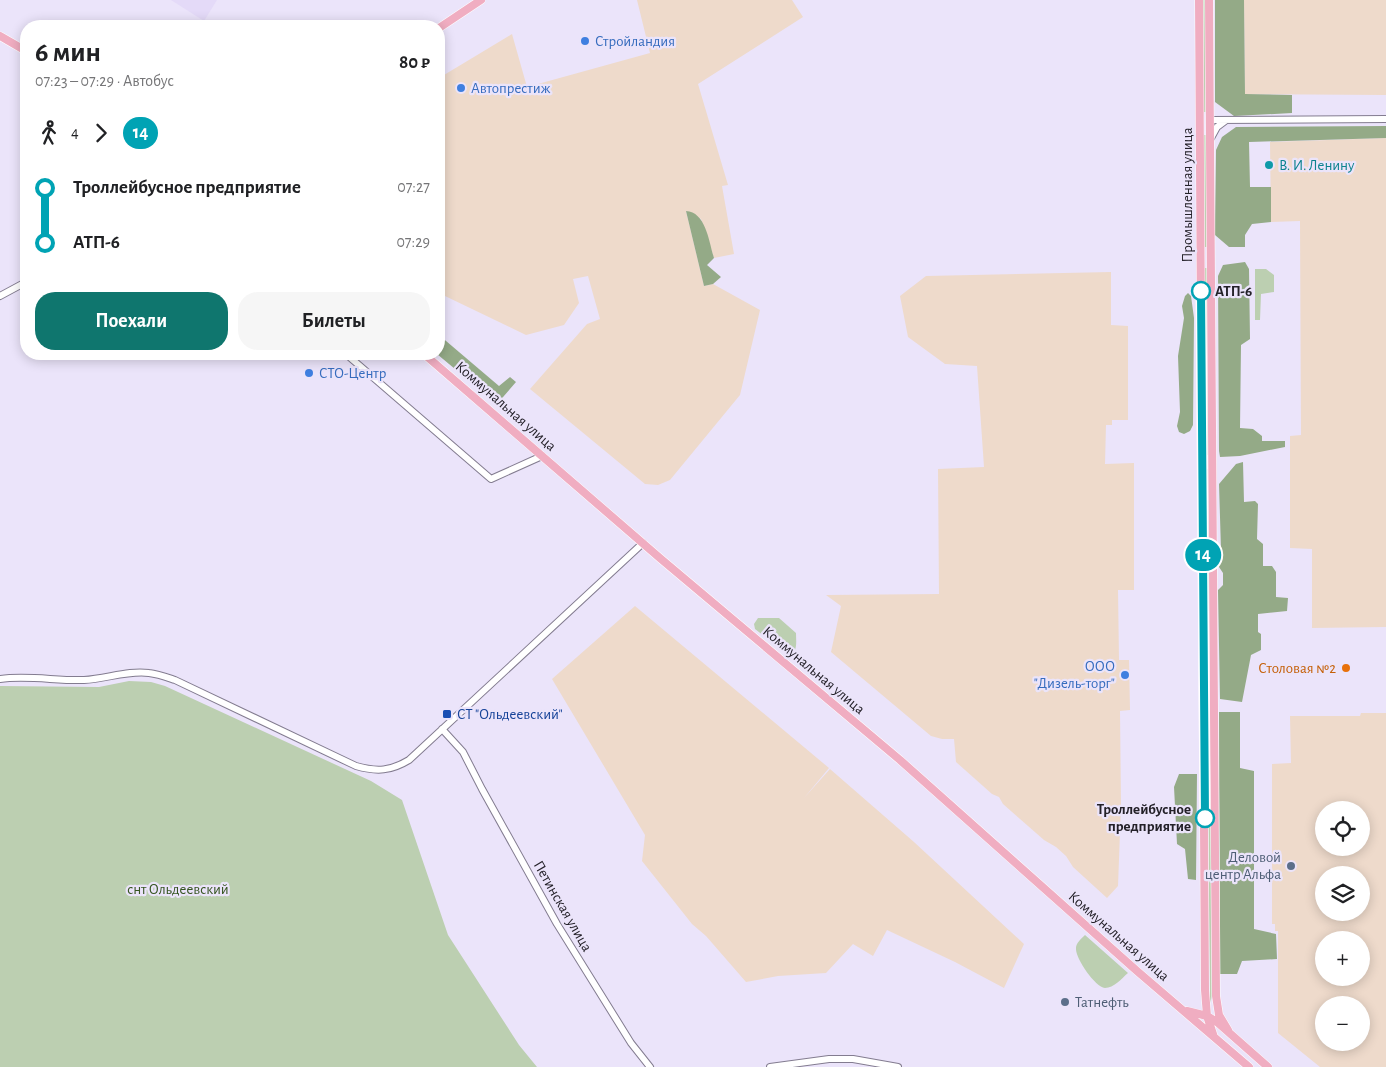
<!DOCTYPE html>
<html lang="ru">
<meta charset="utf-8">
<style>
:root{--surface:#fff;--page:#f6f6f6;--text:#202124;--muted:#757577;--accent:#0f766e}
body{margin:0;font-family:"Alegreya Sans",sans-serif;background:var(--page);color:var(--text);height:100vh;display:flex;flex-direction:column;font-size:19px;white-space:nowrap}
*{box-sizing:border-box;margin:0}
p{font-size:16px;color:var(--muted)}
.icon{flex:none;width:28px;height:28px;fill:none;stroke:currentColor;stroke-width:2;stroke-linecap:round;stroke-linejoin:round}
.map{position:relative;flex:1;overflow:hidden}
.side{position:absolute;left:20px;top:20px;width:425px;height:340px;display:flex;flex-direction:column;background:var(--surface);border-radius:20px;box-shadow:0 2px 12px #0003}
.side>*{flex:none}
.badge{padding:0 10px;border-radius:16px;font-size:18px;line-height:32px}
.buttons{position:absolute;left:1315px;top:801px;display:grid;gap:10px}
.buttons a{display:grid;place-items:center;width:55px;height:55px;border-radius:50%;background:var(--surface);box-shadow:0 2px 12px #0003;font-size:25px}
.map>.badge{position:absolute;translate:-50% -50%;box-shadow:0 0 0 2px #fff}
.legs{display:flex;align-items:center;gap:8px;height:55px;padding:0 15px;font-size:16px}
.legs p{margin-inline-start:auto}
.summary{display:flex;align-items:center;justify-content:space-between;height:85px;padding:0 15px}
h1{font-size:28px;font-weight:700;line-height:38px}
.cta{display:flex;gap:10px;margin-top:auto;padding:10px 15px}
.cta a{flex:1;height:58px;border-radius:20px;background:var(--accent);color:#fff;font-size:20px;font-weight:700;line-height:58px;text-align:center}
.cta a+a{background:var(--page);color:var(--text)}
ul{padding:0 15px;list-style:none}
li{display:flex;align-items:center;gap:18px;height:55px;font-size:19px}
li i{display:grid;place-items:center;width:8px;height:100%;margin:0 6px;background:currentColor}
li i::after{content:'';width:12px;height:12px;margin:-6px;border:4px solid;border-radius:50%;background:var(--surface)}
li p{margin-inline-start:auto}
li:first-child i{background:linear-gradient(#0000 50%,currentColor 0)}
li:last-child i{background:linear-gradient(currentColor 50%,#0000 0)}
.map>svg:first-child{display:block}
.built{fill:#e4daf8}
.industrial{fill:#eedacb;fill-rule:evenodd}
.green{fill:#bccfb1}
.forest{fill:#94aa87}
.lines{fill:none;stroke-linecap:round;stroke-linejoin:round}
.minor-casing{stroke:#837c90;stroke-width:8}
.major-casing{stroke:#fff;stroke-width:9}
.minor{stroke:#fff;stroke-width:6}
.major{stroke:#f0adc1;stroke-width:8}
.line-1-casing{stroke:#fff;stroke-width:11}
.line-1{stroke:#00a3b4;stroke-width:8}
.shop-dot{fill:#3f7fe0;stroke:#ebe4fa;stroke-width:2}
.culture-dot{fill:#0f9aa8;stroke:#ebe4fa;stroke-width:2}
.stop-1-dot{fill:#fff;stroke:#00a3b4;stroke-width:2.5}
.food-dot{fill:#e8710a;stroke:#ebe4fa;stroke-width:2}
.transit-dot{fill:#1a4fb4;stroke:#ebe4fa;stroke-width:2}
.service-dot{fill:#5c6f8a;stroke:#ebe4fa;stroke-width:2}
.labels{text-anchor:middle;stroke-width:4.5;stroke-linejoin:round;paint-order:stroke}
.shop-label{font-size:15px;fill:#366cbe;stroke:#ebe4fa;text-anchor:start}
.culture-label{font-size:15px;fill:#0d838f;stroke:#ebe4fa;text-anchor:start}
.street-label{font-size:15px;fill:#242129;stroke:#ebe4fa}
.stop-label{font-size:15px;font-weight:bold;fill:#242129;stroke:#ebe4fa;text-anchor:start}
.food-label{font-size:15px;fill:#c56008;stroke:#ebe4fa;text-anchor:end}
.transit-label{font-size:15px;fill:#164399;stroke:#ebe4fa;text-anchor:start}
.service-label{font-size:15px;fill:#4e5e75;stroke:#ebe4fa;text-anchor:end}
.park-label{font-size:15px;fill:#365521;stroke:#ebe4fa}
</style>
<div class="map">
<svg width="1386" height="1067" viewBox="0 0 1386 1067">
<rect width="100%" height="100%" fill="#ebe4fa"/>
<!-- built -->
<path class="built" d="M 171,0 L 217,0 L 204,21 Z"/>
<!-- industrial -->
<path class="industrial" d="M 637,0 L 792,0 L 803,17 L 698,84 L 728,185 L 722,186 L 734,254 L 714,258 L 701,219 L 686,211 L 704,286 L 713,284 L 760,310 L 740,395 L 670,480 L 658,485 L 645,484 L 530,389 L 587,324 L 600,319 L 588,276 L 573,279 L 579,303 L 564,325 L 526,335 L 445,296 L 439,274 L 439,78 L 512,34 L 527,87 L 650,53 Z
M 1244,0 L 1386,0 L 1386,95 L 1245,94 Z
M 1386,138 L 1386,627 L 1312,628 L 1312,549 L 1290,548 L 1290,436 L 1301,435 L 1300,221 L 1271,222 L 1270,142 Z
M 1111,272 L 1111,325 L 1128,326 L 1128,420 L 1112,420 L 1112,425 L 1106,425 L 1105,464 L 1134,463 L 1134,590 L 1118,590 L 1119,660 L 1129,660 L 1130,710 L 1120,711 L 1121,805 L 1118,886 L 1107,898 L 1073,867 L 1066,856 L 1056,847 L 1044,840 L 1003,804 L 999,797 L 992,794 L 956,762 L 954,739 L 942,739 L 931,736 L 831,652 L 841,606 L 826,595 L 939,594 L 938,469 L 984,467 L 977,366 L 945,364 L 908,337 L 900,296 L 926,276 Z
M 635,606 L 829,768 L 804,798 L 830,769 L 914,842 L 1024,944 L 1004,988 L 955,962 L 887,930 L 873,956 L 853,944 L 826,973 L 778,976 L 746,982 L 706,936 L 692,924 L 642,861 L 645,835 L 552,679 Z
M 1361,713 L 1386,713 L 1386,1067 L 1320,1067 L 1278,1033 L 1278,931 L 1275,931 L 1275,924 L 1272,924 L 1272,764 L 1291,763 L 1290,716 L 1360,716 ZM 1324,810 L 1361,810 L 1361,848 L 1324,848 ZM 1324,875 L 1361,875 L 1361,912 L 1324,912 ZM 1324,940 L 1361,940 L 1361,978 L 1324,978 ZM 1324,1005 L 1361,1005 L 1361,1042 L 1324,1042 Z"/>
<!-- green -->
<path class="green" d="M 1202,0 L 1205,0 L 1206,112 L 1203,112 Z
M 1203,135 L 1207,135 L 1208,247 L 1204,247 Z
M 1204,268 L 1208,268 L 1209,455 L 1205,455 Z
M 1255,269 L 1266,269 L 1274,275 L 1274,292 L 1261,294 L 1260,320 L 1255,320 Z
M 1206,469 L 1209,469 L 1209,611 L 1206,611 Z
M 758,618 L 779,618 L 796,633 C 796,642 798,651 790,656 L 755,629 L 754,624 Z
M 129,681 L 151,682 L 165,686 L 371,781 L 402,800 L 448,935 L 519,1045 L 537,1067 L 0,1067 L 0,686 L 99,687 Z
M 1208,786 L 1211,786 L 1212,996 L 1210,1003 Z
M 1085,935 L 1128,973 C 1121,979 1114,988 1105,988 C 1095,987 1075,958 1076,948 C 1076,943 1081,939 1085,935 Z"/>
<!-- forest -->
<path class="forest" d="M 1215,0 L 1244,0 L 1245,94 L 1292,95 L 1292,113 L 1234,116 L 1215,102 Z
M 1386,126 L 1386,138 L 1249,142 L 1250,187 L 1271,187 L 1271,222 L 1252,224 L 1245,235 L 1245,247 L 1229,247 L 1215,235 L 1216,150 L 1222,137 L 1236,127 Z
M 686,211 C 706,212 709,242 714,258 L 707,265 L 721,277 L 713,284 L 704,286 Z
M 1245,262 L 1249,269 L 1250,339 L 1241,345 L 1240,428 L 1253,429 L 1262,436 L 1262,441 L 1285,441 L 1285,447 L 1240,456 L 1220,457 L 1219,451 L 1218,276 L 1223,265 Z
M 1188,293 L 1191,296 L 1194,318 L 1193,425 L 1190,431 L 1184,434 L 1179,432 L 1177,426 L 1180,412 L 1178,356 L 1184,318 L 1182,306 L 1185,296 Z
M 439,335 L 499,386 L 510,377 L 516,382 L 497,404 L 437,354 L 439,354 Z
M 1243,462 L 1244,502 L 1255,501 L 1258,504 L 1257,539 L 1263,544 L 1263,566 L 1272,566 L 1276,572 L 1276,597 L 1288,598 L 1287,611 L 1258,614 L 1258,632 L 1261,634 L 1261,650 L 1251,655 L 1242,702 L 1220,699 L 1218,590 L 1223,585 L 1223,573 L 1219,567 L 1218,559 L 1221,550 L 1219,484 L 1236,464 Z
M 1219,712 L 1240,712 L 1240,768 L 1254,771 L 1254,929 L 1276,934 L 1277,959 L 1242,961 L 1237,974 L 1220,974 Z
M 1179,774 L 1197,774 L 1196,880 L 1188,879 L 1185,849 L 1177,844 L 1174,787 Z"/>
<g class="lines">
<!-- minor casing -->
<g class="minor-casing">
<path id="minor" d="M 1210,120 L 1386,119
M 1211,138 L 1217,127 L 1225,121
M 0,296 L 26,282
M 346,354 L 491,479 L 542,456
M 0,679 C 26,675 58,681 84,680 C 106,679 128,670 149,673 C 158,674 166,677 175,680 L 356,766 C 377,772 391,771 409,760 L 643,543
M 442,729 L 463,752 L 482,789 L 557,924 L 631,1043 L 650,1067
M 770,1067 L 829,1059 L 853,1059 L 898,1067"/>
</g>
<!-- major casing -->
<g class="major-casing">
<path id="major" d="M 1199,0 L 1205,990 L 1207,1016 L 1213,1034
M 1209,0 L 1216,996 L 1219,1015 L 1228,1030
M 439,28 L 481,0
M 0,36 L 26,51
M 424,354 L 661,559 L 900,760 L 1137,971 L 1249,1067
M 1187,1011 L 1207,1016 L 1217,1022 L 1268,1067"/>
</g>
<!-- minor -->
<use href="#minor" class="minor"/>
<!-- major -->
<use href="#major" class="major"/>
</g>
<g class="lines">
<!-- line-1 casing -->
<g class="line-1-casing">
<path id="line-1" d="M 1201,291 L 1205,818"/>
</g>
<!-- line-1 -->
<use href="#line-1" class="line-1"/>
</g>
<!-- markers -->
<g class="shop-dot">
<circle cx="585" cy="41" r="5"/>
<circle cx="461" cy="88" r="5"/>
<circle cx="309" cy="373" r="5"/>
<circle cx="1125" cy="675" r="5"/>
</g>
<circle class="culture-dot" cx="1269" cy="165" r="5"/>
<g class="stop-1-dot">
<circle cx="1201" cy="291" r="9"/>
<circle cx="1205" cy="818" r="9"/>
</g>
<circle class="food-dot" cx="1346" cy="668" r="5"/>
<rect class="transit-dot" x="442" y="709" width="10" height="10" rx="2.5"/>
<g class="service-dot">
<circle cx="1291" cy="866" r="5"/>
<circle cx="1065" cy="1002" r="5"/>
</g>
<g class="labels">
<!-- shop labels -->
<g class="shop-label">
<text x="595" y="46">Стройландия</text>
<text x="471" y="93">Автопрестиж</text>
<text x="319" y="378">СТО-Центр</text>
<text x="1115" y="671" text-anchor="end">ООО<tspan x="1115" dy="17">"Дизель-торг"</tspan></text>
</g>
<!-- culture labels -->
<g class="culture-label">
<text x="1279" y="170">В. И. Ленину</text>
</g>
<!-- street labels -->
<g class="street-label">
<text transform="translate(1187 195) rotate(-90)" y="5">Промышленная улица</text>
<text transform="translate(506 406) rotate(41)" y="5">Коммунальная улица</text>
<text transform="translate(814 670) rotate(40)" y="5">Коммунальная улица</text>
<text transform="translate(563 906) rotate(60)" y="5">Петинская улица</text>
<text transform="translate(1119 936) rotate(41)" y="5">Коммунальная улица</text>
</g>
<!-- stop labels -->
<g class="stop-label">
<text x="1215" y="296">АТП-6</text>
<text x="1191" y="814" text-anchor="end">Троллейбусное<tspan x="1191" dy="17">предприятие</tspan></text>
</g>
<!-- food labels -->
<g class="food-label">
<text x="1336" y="673">Столовая №2</text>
</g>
<!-- transit labels -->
<g class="transit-label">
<text x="457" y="719">СТ "Ольдеевский"</text>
</g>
<!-- service labels -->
<g class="service-label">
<text x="1281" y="862">Деловой<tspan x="1281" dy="17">центр Альфа</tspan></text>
<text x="1075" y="1007" text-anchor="start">Татнефть</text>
</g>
<!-- park labels -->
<g class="park-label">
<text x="178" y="894">снт Ольдеевский</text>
</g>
</g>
</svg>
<div class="buttons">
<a><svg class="icon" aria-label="locate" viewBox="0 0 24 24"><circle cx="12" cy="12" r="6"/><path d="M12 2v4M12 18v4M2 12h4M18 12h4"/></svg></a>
<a><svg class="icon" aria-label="layers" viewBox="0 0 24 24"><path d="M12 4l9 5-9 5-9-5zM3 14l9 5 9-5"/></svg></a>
<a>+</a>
<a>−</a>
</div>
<b class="badge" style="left:1203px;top:555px;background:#00a3b4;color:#fff">14</b>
<section class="side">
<div class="summary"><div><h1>6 мин</h1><p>07:23 – 07:29 · Автобус</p></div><b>80 ₽</b></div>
<div class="legs"><svg class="icon" aria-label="walk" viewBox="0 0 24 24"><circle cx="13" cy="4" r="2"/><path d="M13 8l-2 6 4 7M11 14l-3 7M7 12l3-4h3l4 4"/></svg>4<svg class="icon" aria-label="forward" viewBox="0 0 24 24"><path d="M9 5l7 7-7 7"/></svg><b class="badge" style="background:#00a3b4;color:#fff">14</b></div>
<ul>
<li><i style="color:#00a3b4"></i><b>Троллейбусное предприятие</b><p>07:27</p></li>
<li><i style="color:#00a3b4"></i><b>АТП-6</b><p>07:29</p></li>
</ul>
<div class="cta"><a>Поехали</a><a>Билеты</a></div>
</section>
</div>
